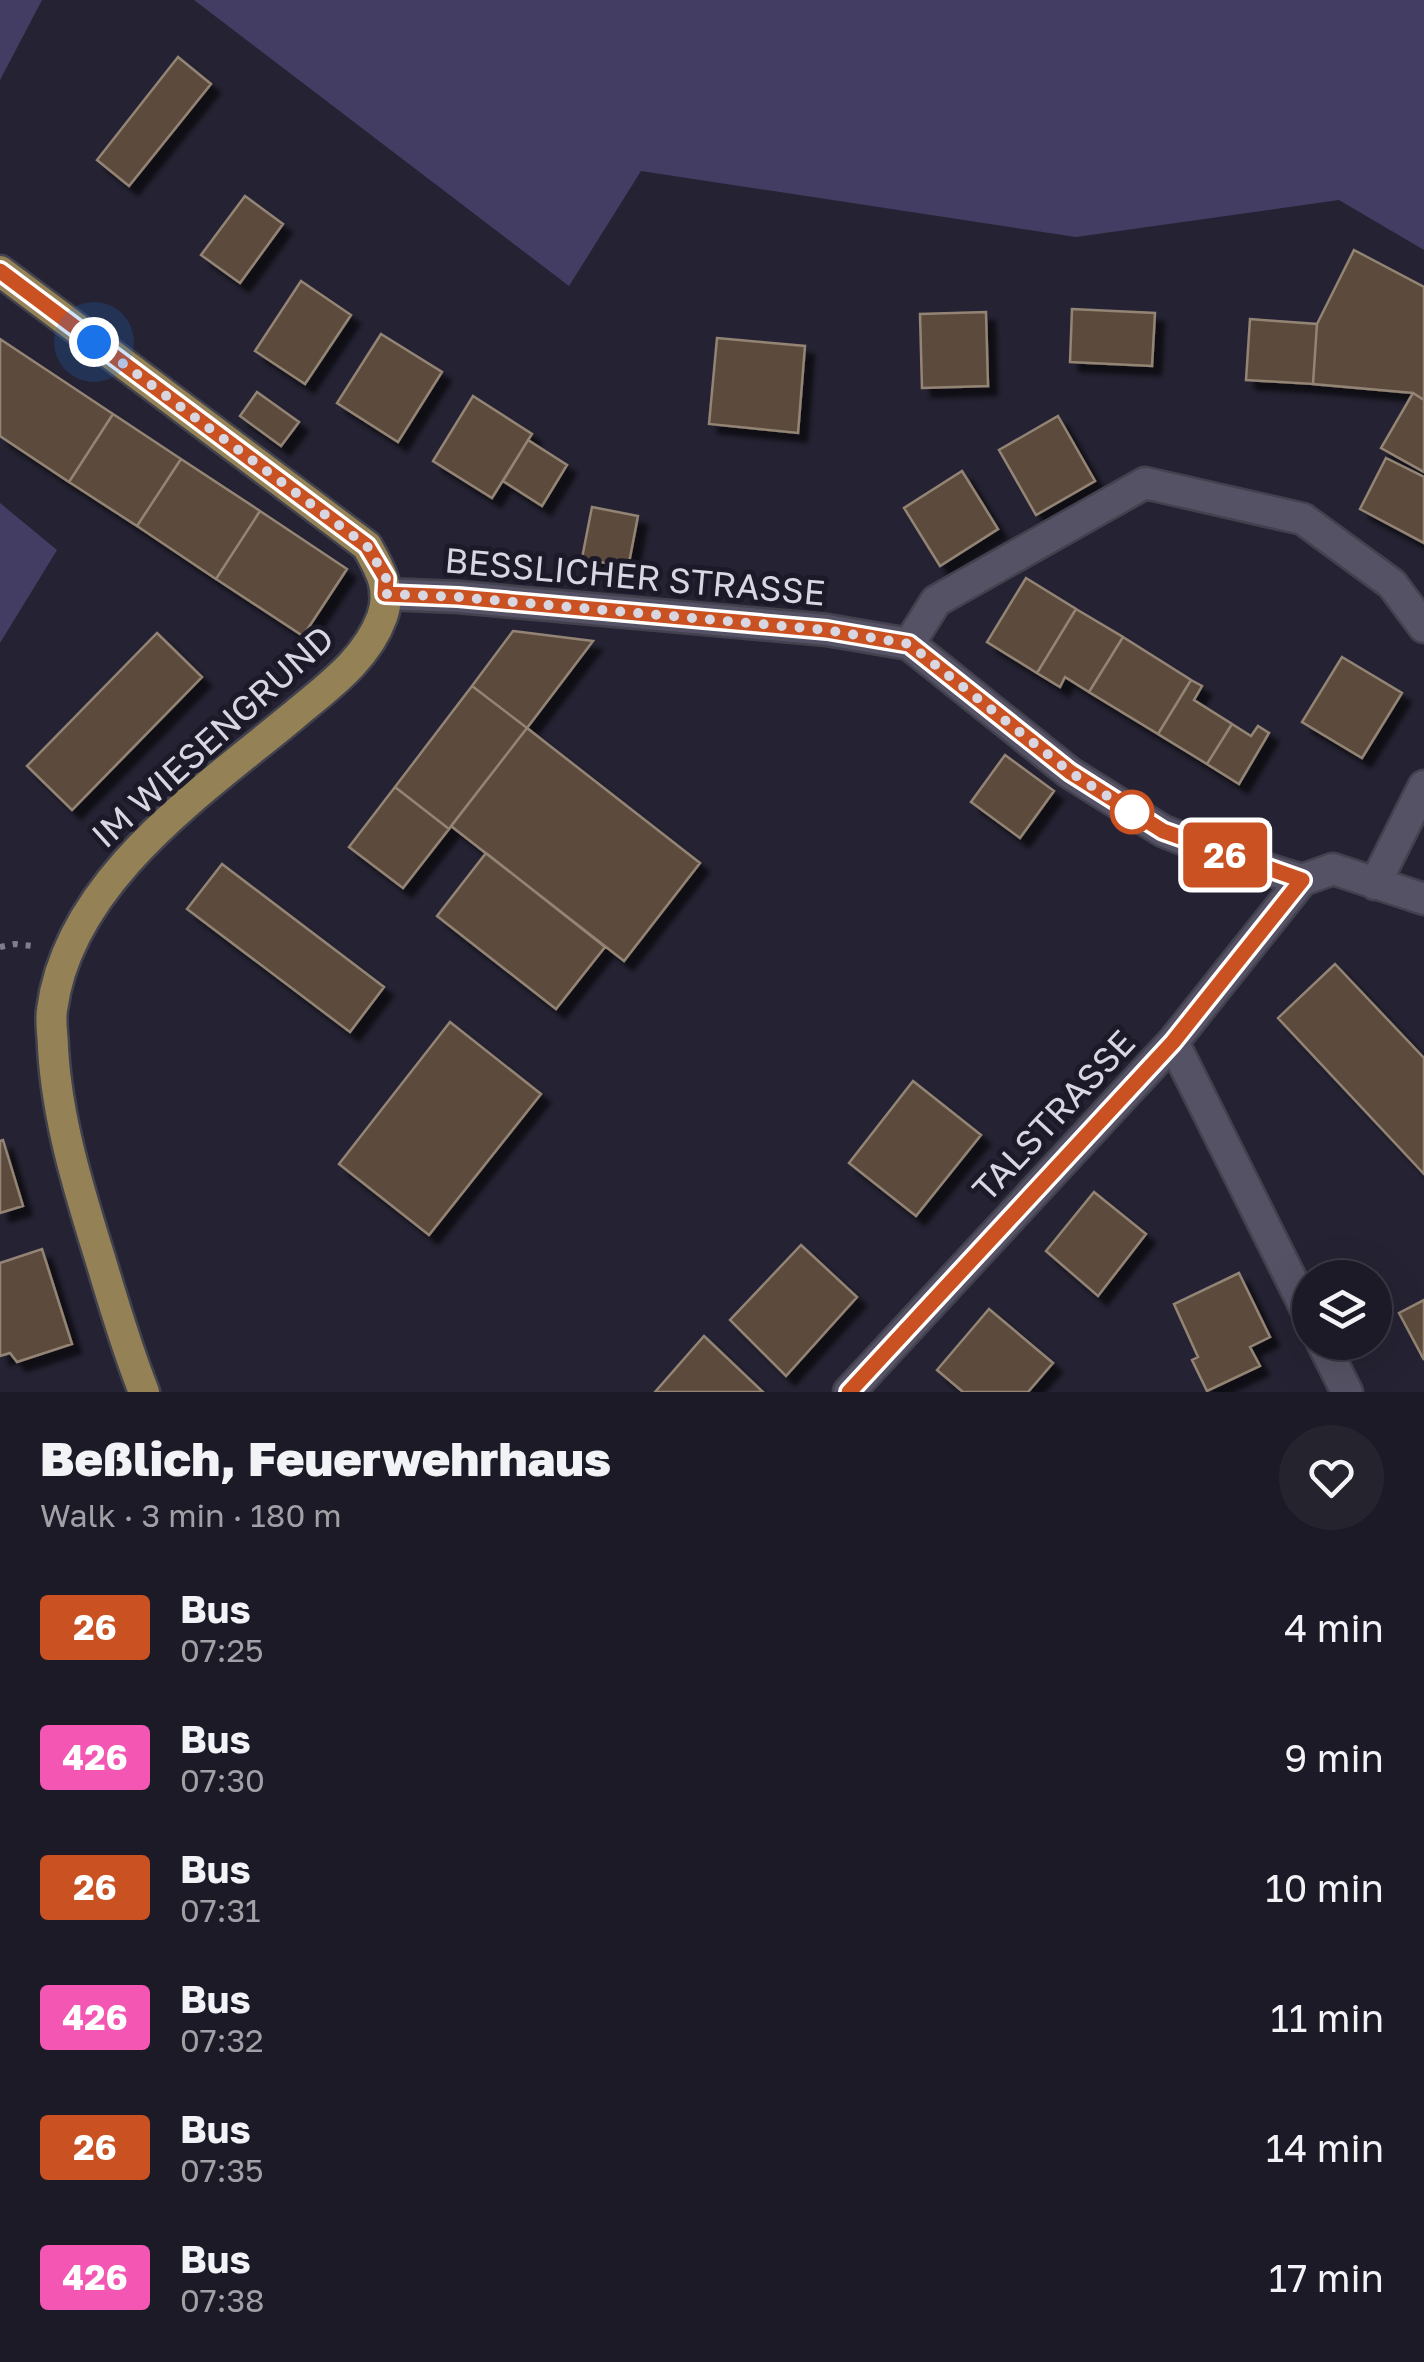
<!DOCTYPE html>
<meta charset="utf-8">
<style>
:root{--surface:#1c1a26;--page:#25232e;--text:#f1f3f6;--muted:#a0a1a7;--line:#3a3843}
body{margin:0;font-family:"Golos Text",sans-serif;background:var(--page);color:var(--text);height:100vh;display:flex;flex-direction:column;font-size:38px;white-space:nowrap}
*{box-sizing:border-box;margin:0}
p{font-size:32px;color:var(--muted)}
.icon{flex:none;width:55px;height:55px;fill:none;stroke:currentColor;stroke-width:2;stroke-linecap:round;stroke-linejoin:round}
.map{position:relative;height:1392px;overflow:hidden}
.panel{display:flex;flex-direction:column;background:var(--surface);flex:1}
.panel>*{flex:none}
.badge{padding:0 20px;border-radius:8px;font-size:35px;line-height:65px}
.fabs{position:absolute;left:1292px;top:1260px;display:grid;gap:20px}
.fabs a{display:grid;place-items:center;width:100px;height:100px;border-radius:50%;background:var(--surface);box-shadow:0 10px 40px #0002,0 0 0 2px var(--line);font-size:50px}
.you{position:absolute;width:50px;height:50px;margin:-25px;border:8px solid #fff;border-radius:50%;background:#1a73e8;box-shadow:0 0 0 15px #1a73e833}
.map>.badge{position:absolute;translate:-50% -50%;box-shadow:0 0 0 5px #fff}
.round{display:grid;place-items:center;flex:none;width:105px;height:105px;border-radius:52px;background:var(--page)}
.headline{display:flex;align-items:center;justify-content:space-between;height:170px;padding:0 40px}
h1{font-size:48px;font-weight:800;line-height:75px}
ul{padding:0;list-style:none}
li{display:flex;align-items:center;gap:30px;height:130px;padding:0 40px}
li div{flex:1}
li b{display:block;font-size:38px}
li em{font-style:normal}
li .badge{min-width:110px;font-weight:700;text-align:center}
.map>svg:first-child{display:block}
.green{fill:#443d63}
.building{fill:#5b4c3e;stroke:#938474;stroke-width:2.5;filter:url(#shadow)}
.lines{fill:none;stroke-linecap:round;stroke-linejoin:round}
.minor-casing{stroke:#42414e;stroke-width:35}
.major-casing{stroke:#42414e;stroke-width:35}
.path{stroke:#807e8c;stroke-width:6;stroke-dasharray:5 8;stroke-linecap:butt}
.minor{stroke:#545264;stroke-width:30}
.major{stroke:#948155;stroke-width:30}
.line-casing{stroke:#fff;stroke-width:22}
.line{stroke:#c95122;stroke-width:15}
.walk{stroke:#d7d6e1;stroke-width:10;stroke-dasharray:0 18}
.stop-dot{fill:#fff;stroke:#c95122;stroke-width:5}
.labels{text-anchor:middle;stroke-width:10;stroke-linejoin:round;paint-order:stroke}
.street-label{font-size:35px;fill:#d7d6e1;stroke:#1c1929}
</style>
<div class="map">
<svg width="1424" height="1392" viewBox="0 0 1424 1392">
<defs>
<filter id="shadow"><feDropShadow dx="9" dy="9" stdDeviation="2.5" flood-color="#0009"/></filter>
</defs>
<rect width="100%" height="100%" fill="#252333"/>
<!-- green -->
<path class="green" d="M 0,0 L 42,0 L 0,80 Z
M 194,0 L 1424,0 L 1424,250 L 1339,200 L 1076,237 L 641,171 L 569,286 Z
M 0,503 L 57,550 L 0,643 Z"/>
<!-- building -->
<path class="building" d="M 178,57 L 211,84 L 129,186 L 97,160 Z
M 245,196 L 283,224 L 240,283 L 201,255 Z
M 1354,250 L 1424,287 L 1424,400 L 1413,393 L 1313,384 L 1317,324 Z
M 301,281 L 351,315 L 305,384 L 255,351 Z
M 1072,309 L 1155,313 L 1152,366 L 1070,362 Z
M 986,312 L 988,386 L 922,388 L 920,314 Z
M 1250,319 L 1317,324 L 1313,384 L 1246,380 Z
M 381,334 L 442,372 L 398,442 L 337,403 Z
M 717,338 L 805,346 L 798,433 L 709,424 Z
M 0,339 L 113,414 L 69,482 L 0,436 Z
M 257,392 L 299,422 L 281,446 L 240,416 Z
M 1413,393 L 1424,400 L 1424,472 L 1381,448 Z
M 473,396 L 532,434 L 492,498 L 433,461 Z
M 113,414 L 181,459 L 137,526 L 69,482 Z
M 1058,416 L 1095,481 L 1036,515 L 999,450 Z
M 528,440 L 567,465 L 542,506 L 503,481 Z
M 1386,458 L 1424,477 L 1424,543 L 1360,509 Z
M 181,459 L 260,511 L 216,579 L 137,526 Z
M 962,471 L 998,529 L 940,566 L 904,508 Z
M 592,507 L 638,516 L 628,568 L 582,558 Z
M 260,511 L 347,569 L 303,636 L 216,579 Z
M 1026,578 L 1076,609 L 1037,673 L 987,642 Z
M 1076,609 L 1123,637 L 1089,692 L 1065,677 L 1060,687 L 1037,673 Z
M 513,631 L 593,641 L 527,728 L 472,686 Z
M 157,633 L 202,677 L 72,810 L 27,766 Z
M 1123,637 L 1191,680 L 1158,734 L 1089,692 Z
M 1342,657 L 1402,693 L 1362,758 L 1302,722 Z
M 1191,680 L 1202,686 L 1194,700 L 1232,724 L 1207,764 L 1158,734 Z
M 472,686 L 527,728 L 449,829 L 395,787 Z
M 1232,724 L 1251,736 L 1258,726 L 1269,733 L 1239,784 L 1207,764 Z
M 527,728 L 700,863 L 624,961 L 451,826 Z
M 1005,755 L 1054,791 L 1020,838 L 971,802 Z
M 395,787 L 449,829 L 403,888 L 349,847 Z
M 486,853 L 605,947 L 556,1009 L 437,916 Z
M 222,864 L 384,987 L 350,1032 L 187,909 Z
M 1335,964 L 1424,1058 L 1424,1174 L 1278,1018 Z
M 450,1022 L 541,1094 L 429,1235 L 339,1164 Z
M 913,1081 L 981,1135 L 916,1216 L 849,1163 Z
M 3,1140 L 23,1206 L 0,1213 L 0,1141 Z
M 1094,1192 L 1146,1234 L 1098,1296 L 1046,1251 Z
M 801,1245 L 857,1297 L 786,1376 L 730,1320 Z
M 42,1249 L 72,1344 L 17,1362 L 10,1353 L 0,1356 L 0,1263 Z
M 1239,1273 L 1270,1337 L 1250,1347 L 1260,1366 L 1207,1391 L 1192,1360 L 1198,1357 L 1174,1304 Z
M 1424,1300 L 1424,1360 L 1399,1313 Z
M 989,1309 L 1053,1363 L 1028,1392 L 963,1392 L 937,1370 Z
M 704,1336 L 763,1392 L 655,1392 Z"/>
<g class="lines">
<!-- minor casing -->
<g class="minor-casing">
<path id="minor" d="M 385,594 L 458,597 L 827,630 L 909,644 L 1070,773 L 1163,831 L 1234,859 L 1302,880 L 1333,869 L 1424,899
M 909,644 L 936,601 L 1145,483 L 1303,519 L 1392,584 L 1424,627
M 1375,884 L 1424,786
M 1173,1042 L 1310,1317
M 1322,1342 L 1347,1392
M 849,1392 L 1173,1042 L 1302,880"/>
</g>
<!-- major casing -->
<g class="major-casing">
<path id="major" d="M 0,271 L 367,546 C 380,569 392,590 382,617 C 366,661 326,688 292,717 C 200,793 68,882 52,1010 C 50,1022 53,1036 53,1048 C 57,1119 78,1187 99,1255 C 113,1301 126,1347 144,1392"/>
</g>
<!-- path -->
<path class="path" d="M 0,947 L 15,944 L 32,946"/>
<!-- minor -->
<use href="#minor" class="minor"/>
<!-- major -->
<use href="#major" class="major"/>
</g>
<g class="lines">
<!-- line casing -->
<g class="line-casing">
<path id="line" d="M 0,271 L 367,546 L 386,578 L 385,594 L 458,597 L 827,630 L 909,644 L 1070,772 L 1163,831 L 1302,880 L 1173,1042 L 849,1392"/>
</g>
<!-- line -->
<use href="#line" class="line"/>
<!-- walk -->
<path class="walk" d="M 94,342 L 367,546 L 386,578 L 385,594 L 458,597 L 827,630 L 909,644 L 1070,772 L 1132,812"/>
</g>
<!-- markers -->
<circle class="stop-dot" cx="1132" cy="812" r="20"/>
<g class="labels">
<!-- street labels -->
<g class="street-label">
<text transform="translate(635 577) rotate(5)" y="12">BESSLICHER STRASSE</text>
<text transform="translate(213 737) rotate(-42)" y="12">IM WIESENGRUND</text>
<text transform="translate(1054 1116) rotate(-47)" y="12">TALSTRASSE</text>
</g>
</g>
</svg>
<div class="fabs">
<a><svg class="icon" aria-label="layers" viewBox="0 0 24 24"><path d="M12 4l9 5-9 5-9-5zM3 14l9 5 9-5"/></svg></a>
</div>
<div class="you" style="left:94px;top:342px"></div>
<b class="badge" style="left:1225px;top:855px;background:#c95122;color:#fff">26</b>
</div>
<section class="panel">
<div class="headline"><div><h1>Beßlich, Feuerwehrhaus</h1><p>Walk · 3 min · 180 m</p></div><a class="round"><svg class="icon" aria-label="heart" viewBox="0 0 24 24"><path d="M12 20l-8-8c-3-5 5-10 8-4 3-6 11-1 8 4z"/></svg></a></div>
<ul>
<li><span class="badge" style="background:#c95122;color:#fff">26</span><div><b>Bus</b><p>07:25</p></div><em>4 min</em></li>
<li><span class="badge" style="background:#f357b3;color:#fff">426</span><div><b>Bus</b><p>07:30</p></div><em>9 min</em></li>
<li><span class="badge" style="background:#c95122;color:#fff">26</span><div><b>Bus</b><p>07:31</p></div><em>10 min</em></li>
<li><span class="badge" style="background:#f357b3;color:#fff">426</span><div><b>Bus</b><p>07:32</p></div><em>11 min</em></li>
<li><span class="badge" style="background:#c95122;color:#fff">26</span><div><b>Bus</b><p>07:35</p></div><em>14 min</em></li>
<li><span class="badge" style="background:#f357b3;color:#fff">426</span><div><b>Bus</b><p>07:38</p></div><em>17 min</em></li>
</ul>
</section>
